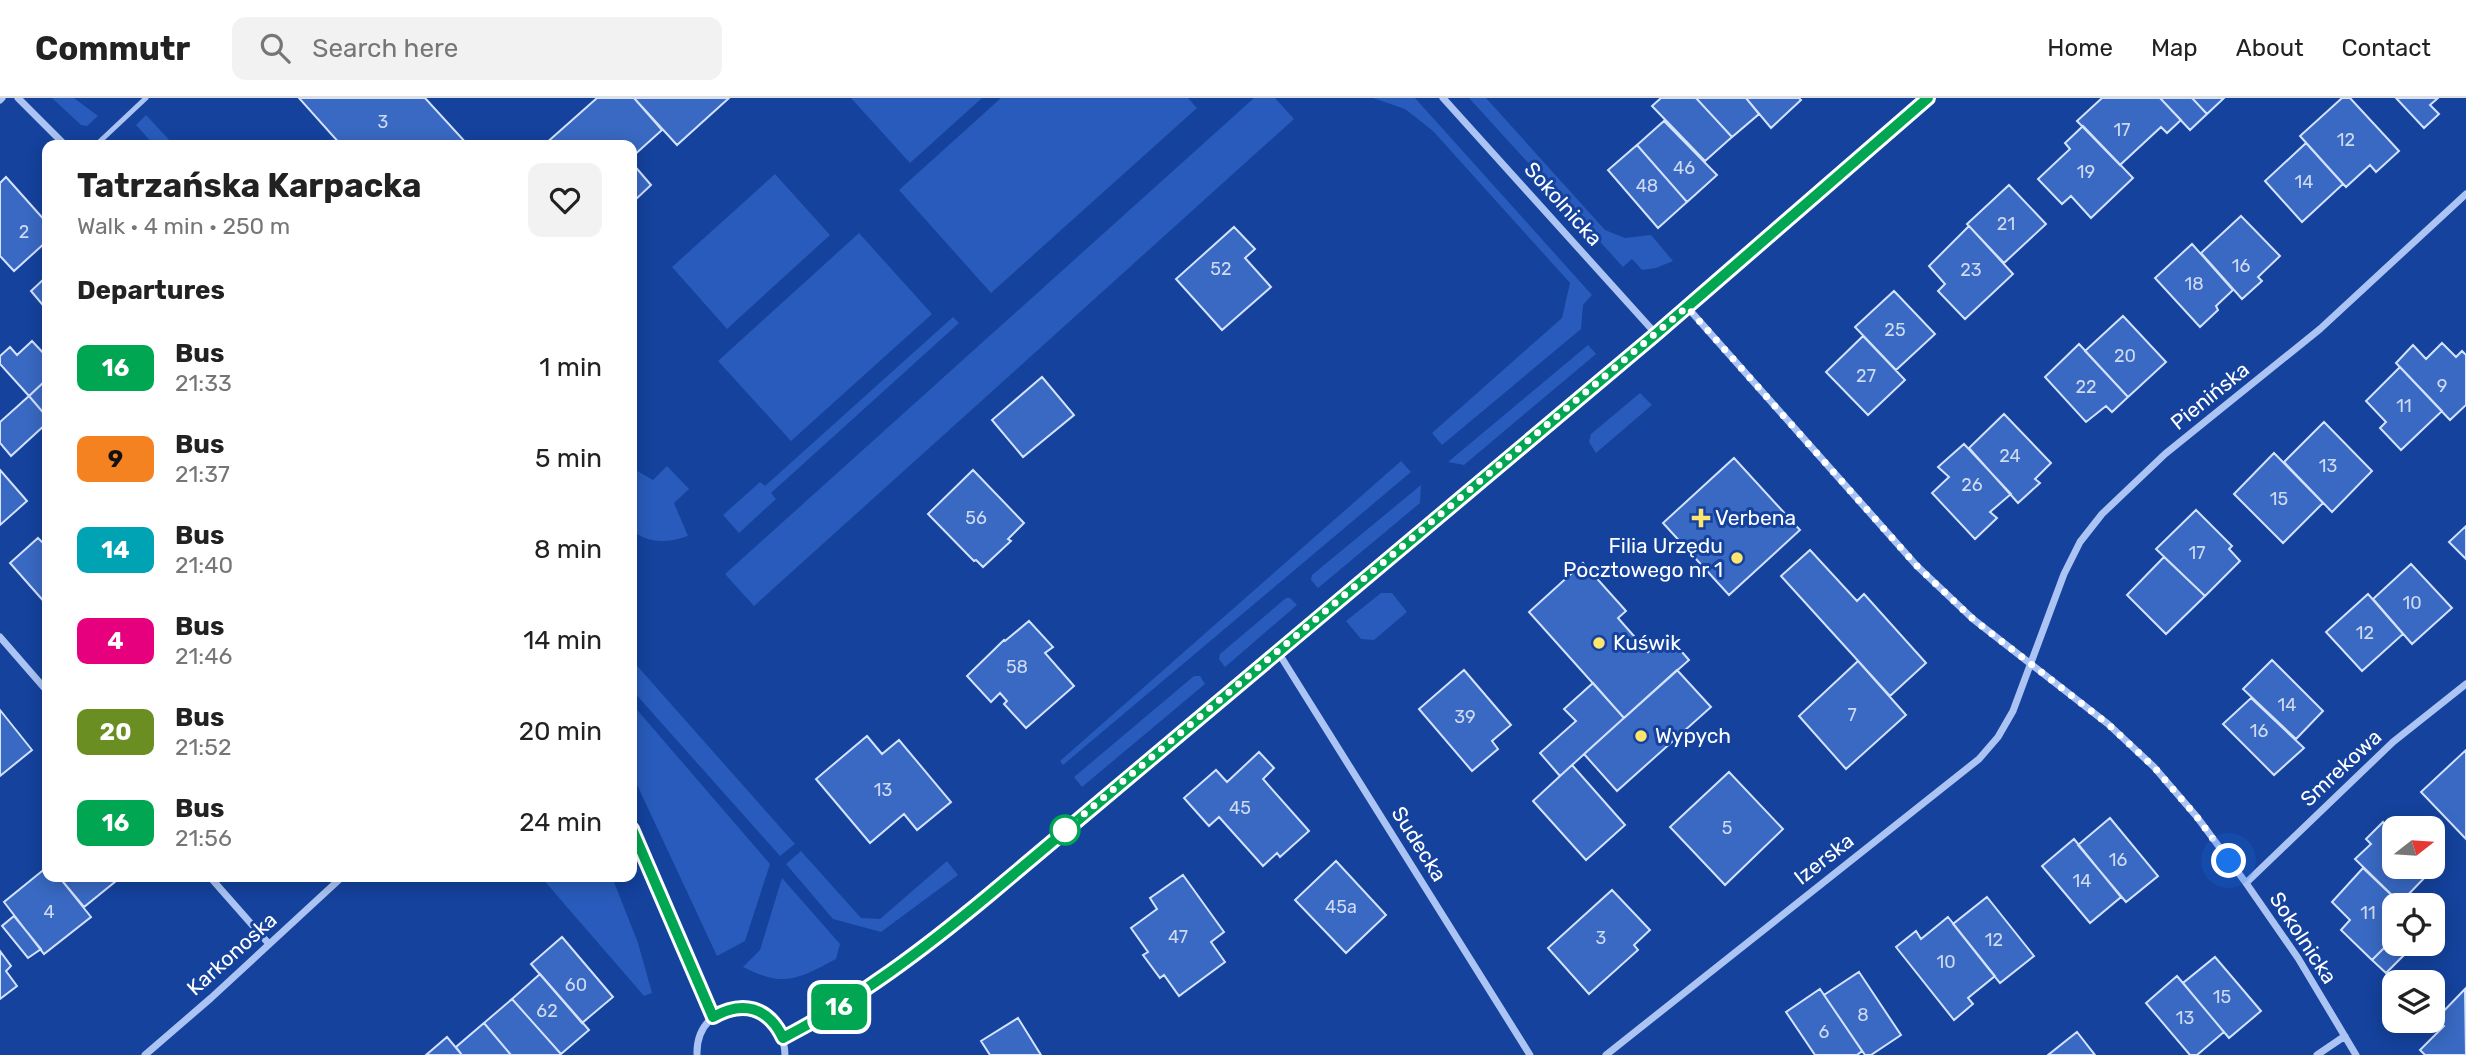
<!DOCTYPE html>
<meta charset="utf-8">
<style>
:root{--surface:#fff;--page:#f2f2f2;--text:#222;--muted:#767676;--line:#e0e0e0}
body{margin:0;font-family:Rubik,sans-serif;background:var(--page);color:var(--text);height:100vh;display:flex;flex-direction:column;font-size:26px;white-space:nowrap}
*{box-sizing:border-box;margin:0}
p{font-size:23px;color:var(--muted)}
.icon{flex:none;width:38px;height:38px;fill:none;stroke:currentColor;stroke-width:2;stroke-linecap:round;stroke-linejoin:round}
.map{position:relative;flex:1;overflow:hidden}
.details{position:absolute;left:42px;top:42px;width:595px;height:742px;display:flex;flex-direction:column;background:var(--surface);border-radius:14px;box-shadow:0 4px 18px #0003}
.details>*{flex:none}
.badge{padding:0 14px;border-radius:10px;font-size:24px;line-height:46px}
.needle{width:46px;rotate:73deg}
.controls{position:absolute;left:2382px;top:718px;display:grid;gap:14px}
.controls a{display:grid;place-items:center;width:63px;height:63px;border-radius:14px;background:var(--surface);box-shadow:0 4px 18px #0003;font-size:35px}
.you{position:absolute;width:35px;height:35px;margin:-18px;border:5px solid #fff;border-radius:50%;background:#1a73e8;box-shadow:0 0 0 10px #1a73e833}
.map>.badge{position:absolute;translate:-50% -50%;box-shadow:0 0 0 4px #fff}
h2{padding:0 35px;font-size:26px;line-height:63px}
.round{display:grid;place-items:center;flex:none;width:74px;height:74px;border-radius:14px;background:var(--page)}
.overview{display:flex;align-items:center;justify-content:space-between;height:119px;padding:0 35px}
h1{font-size:33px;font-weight:700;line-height:52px}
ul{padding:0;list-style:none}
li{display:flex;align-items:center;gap:21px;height:91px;padding:0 35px}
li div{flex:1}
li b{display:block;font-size:26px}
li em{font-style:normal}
li .badge{min-width:77px;font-weight:700;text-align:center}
header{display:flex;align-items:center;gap:42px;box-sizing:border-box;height:98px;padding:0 35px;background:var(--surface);border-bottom:2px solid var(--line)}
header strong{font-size:33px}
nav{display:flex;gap:38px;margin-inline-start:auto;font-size:24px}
.search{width:490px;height:63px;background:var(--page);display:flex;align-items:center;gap:18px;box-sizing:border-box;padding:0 24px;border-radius:14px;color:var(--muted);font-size:26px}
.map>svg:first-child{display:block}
.green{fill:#285bbb}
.building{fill:#3969c3;stroke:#d3e2fd;stroke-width:2}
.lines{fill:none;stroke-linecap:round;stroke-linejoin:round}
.service{stroke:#abc4f3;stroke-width:5}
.minor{stroke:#abc4f3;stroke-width:7}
.line-casing{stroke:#fff;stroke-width:16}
.line{stroke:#00a651;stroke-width:10}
.walk{stroke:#fff;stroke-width:7;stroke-dasharray:0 12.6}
.poi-dot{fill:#ffe46d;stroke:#14429d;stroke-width:2.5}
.stop-dot{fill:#fff;stroke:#00a651;stroke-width:3.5}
.labels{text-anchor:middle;stroke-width:6;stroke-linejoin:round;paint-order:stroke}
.number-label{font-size:18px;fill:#cedaf0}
.street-label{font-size:21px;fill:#fff;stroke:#14429d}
.poi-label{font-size:21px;fill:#fff;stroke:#14429d;text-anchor:start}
</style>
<header>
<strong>Commutr</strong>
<div class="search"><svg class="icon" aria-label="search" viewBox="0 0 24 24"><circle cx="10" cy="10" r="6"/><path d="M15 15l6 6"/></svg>Search here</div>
<nav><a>Home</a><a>Map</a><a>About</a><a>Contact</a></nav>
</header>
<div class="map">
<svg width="2466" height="957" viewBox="0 0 2466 957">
<rect width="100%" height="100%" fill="#14429d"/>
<!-- green -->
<path class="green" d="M 52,0 L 74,0 L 98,18 L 87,28 L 81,27 Z
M 851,0 L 982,0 L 910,65 Z
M 1001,0 L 1188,0 L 1197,10 L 991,195 L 899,92 Z
M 1254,0 L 1275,0 L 1294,21 L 754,508 L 725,476 Z
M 1373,0 L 1415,0 L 1592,197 L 1583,207 L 1581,231 L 1442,347 L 1432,335 L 1562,220 L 1570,185 L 1433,33 L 1405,11 Z
M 1469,0 L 1486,0 L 1605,132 L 1625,140 L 1651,137 L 1673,163 L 1656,170 L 1642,172 L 1632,161 L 1623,169 Z
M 146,17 L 174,47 L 154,47 L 136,27 Z
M 775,76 L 830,137 L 727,231 L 672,169 Z
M 859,135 L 932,216 L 791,343 L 718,263 Z
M 953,219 L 959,225 L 771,395 L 776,401 L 739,435 L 723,417 L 760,384 L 765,388 Z
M 1588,247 L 1596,256 L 1464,367 L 1448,364 Z
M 1640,295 L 1652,307 L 1596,355 L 1589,344 L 1591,336 Z
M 1401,363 L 1411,374 L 1063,667 L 1060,663 Z
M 667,368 L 689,391 L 674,405 L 688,438 C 668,445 648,446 632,432 L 632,370 L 653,382 Z
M 1421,387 L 1420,405 L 1318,490 L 1311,482 L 1312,477 Z
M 1381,495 L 1392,495 L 1407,514 L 1374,542 L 1361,541 L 1346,523 Z
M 1286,500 L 1290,500 L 1297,507 L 1225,569 L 1219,561 L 1220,556 Z
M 632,562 L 795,746 L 780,758 L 632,592 Z
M 1194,578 L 1200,578 L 1205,586 L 1082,689 L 1074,679 Z
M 632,606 L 770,766 L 745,843 L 717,858 L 632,676 Z
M 801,753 L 861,820 L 880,821 L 947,763 L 958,777 L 881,834 L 833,821 L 786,766 Z
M 541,779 L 612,779 L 638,845 L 652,895 L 644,898 Z
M 782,780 L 840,846 L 836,861 C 798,881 785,890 743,869 L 760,852 Z"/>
<!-- building -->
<path class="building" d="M 299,0 L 425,0 L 468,47 L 341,47 Z
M 597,0 L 634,0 L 662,32 L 632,59 L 632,47 L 544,47 Z
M 634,0 L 729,0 L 677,47 Z
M 1661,0 L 1696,0 L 1732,39 L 1705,63 L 1652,8 Z
M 1696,0 L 1746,0 L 1759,16 L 1732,39 Z
M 1746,0 L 1799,0 L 1801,2 L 1771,30 Z
M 2102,0 L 2160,0 L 2181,22 L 2167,35 L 2161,29 L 2120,67 L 2077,23 Z
M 2160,0 L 2192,0 L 2207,16 L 2190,32 Z
M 2192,0 L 2224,0 L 2207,16 Z
M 2342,0 L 2350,0 L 2399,53 L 2376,74 L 2370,67 L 2346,89 L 2300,38 Z
M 2396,0 L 2438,0 L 2430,7 L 2439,16 L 2424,30 Z
M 1664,23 L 1717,77 L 1687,104 L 1637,47 Z
M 2083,28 L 2133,80 L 2091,120 L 2071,98 L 2062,106 L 2038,81 L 2070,51 L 2065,45 Z
M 2306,45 L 2343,86 L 2302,124 L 2265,83 Z
M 1637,47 L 1687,104 L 1658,130 L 1608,72 Z
M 632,65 L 651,87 L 632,105 Z
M 6,79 L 47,125 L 47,143 L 14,173 L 0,158 L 0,85 Z
M 2009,87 L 2046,126 L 2004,165 L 1967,126 Z
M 2241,118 L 2280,158 L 2258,179 L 2262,183 L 2242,201 L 2201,155 Z
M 1969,128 L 2013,176 L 1965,221 L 1938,193 L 1945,186 L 1929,168 Z
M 1234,129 L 1255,151 L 1245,160 L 1271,189 L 1222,232 L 1176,181 Z
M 2192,146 L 2233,192 L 2216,208 L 2218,212 L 2200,229 L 2155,180 Z
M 47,178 L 47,212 L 31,193 Z
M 1894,193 L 1935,236 L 1896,272 L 1855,229 Z
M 2123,218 L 2166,264 L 2128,299 L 2085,253 Z
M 1863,238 L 1905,282 L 1868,317 L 1826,274 Z
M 32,243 L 47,259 L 47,281 L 29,298 L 0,266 L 0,258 L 10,249 L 17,257 Z
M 2442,245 L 2456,259 L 2462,253 L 2466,257 L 2466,307 L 2450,322 L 2396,265 L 2413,247 L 2426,261 Z
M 2079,246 L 2128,299 L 2112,314 L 2106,308 L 2086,324 L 2045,279 Z
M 2400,269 L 2442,313 L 2401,352 L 2380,330 L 2386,324 L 2366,303 Z
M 1042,279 L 1074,317 L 1023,359 L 992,322 Z
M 47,281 L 47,319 L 29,298 Z
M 29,298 L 47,319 L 47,325 L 11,358 L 0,345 L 0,324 Z
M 2004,316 L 2051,365 L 2035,381 L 2040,385 L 2018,405 L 1969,350 Z
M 2324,324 L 2372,373 L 2332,414 L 2284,364 Z
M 1964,346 L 2011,396 L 1990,414 L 1997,420 L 1975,441 L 1932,395 L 1949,379 L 1938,369 Z
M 2274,355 L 2323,405 L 2283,445 L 2234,396 Z
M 1734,360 L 1800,432 L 1729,497 L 1663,425 Z
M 0,372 L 27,403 L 0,427 Z
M 973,372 L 1024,425 L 1008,441 L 1011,443 L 983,469 L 976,462 L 974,463 L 928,416 Z
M 2196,412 L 2232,448 L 2229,451 L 2240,463 L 2205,498 L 2156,451 Z
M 2466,428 L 2466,461 L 2449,444 Z
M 38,440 L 45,447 L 47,446 L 47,507 L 10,465 Z
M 1810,452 L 1857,503 L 1864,496 L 1926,565 L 1890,598 L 1781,478 Z
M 2164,459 L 2205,498 L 2166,536 L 2127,497 Z
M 1583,465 L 1626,513 L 1618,520 L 1648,554 L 1667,537 L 1689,562 L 1624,620 L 1529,514 Z
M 2411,466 L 2452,510 L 2412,546 L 2373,501 Z
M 2368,496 L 2403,536 L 2362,573 L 2326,534 Z
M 1029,523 L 1053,549 L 1045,555 L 1074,588 L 1026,630 L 1004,606 L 1007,603 L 1000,595 L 991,604 L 967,578 L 1004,542 L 1005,543 Z
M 2272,562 L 2323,613 L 2296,641 L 2243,591 Z
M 1858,563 L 1906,617 L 1846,671 L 1799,618 Z
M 1464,572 L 1511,627 L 1492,643 L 1498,651 L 1472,673 L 1419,611 Z
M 1677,572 L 1711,609 L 1617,693 L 1584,656 Z
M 1593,585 L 1624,620 L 1560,678 L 1540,655 L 1576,623 L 1564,611 Z
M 2251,600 L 2304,650 L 2274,677 L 2223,626 Z
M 0,612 L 32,652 L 0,678 Z
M 867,638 L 882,656 L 899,642 L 951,704 L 917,732 L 904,716 L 870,745 L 816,681 Z
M 2466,652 L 2466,741 L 2421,694 Z
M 1259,654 L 1274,670 L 1263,681 L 1309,733 L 1280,759 L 1277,755 L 1263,768 L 1219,719 L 1209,728 L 1184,700 L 1216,672 L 1227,684 Z
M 1572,667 L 1625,727 L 1586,762 L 1533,703 Z
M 1729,674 L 1783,731 L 1725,787 L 1670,729 Z
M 2110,720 L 2158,778 L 2126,804 L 2078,747 Z
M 2383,724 L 2394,735 L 2394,768 L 2428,768 L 2432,772 L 2400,805 L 2355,761 L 2371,746 L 2366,741 Z
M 2074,741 L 2121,799 L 2090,825 L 2042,768 Z
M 1336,763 L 1386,817 L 1346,855 L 1295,802 Z
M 47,769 L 47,779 L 59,779 L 91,819 L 44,856 L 4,804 Z
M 2363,770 L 2402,807 L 2394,807 L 2394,840 L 2372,862 L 2341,832 L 2350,822 L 2332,804 Z
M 1183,777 L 1224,834 L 1211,844 L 1225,864 L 1179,898 L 1164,877 L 1160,880 L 1143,857 L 1148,854 L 1131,830 L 1157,811 L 1150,800 Z
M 59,779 L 121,779 L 84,809 Z
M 1612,792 L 1650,832 L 1634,847 L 1638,852 L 1589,896 L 1548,850 Z
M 1987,799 L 2034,858 L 2000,885 L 1953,826 Z
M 14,818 L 41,851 L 28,860 L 2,828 Z
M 1948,819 L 1995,878 L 1968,900 L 1973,906 L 1954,922 L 1896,849 L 1916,833 L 1921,841 Z
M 562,839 L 613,899 L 582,925 L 531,866 Z
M 2394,840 L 2394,845 L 2407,845 L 2412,849 L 2386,875 L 2372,862 Z
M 0,853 L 11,868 L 6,873 L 17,888 L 0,901 Z
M 2215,859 L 2261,913 L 2229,940 L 2183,885 Z
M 1859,874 L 1901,937 L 1871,957 L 1865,957 L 1824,897 Z
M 540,876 L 589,932 L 561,956 L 512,901 Z
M 2177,878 L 2224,934 L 2197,957 L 2190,957 L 2146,905 Z
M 1820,891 L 1862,953 L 1857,957 L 1815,957 L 1786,914 Z
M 2465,891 L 2466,957 L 2425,957 L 2420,952 L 2444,928 L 2436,921 Z
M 512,901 L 561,956 L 560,957 L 511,957 L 484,925 Z
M 1018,920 L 1041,957 L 990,957 L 981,943 Z
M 484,925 L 511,957 L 462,957 L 456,949 Z
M 2077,934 L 2095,957 L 2048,957 Z
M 447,939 L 462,957 L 426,957 Z"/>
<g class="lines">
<!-- service -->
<path class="service" d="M 96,47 L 146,0"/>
<!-- minor -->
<path class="minor" d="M 18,0 L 65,47
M 1443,0 L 1656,236
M 0,2 L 2,0
M 1687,209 L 1917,468 L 1973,521 L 2108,626 L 2154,669 L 2197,719 L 2246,785 L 2298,860 L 2356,957
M 0,539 L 47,593
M 1278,554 L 1530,957
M 632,731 L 713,919
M 210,779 L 269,846
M 2246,785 L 2393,644 L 2466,586
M 783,940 C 858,900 923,851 989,797 L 1656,236 L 1928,0
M 145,957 L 211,900 L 342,779
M 697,957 C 695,896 783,893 785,957
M 1606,957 L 1979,661 L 1998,639 L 2013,613 L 2064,476 L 2080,444 L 2102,416 L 2165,356 L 2320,231 L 2466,96
M 2317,957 L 2345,938"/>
</g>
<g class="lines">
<!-- line casing -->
<g class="line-casing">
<path id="line" d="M 632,731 L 713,919 C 743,902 768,909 783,940 C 858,901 924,851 989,797 L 1656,236 L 1928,0"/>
</g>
<!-- line -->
<use href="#line" class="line"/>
<!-- walk -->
<path class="walk" d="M 1065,732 L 1687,209 L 1917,468 L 1973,521 L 2108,626 L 2154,669 L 2197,719 L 2229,763"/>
</g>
<!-- markers -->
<g class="poi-dot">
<path d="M1697.5 409.5h7v7h7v7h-7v7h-7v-7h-7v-7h7z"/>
<circle cx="1737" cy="460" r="7"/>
<circle cx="1599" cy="545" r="7"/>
<circle cx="1641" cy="638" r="7"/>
</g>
<circle class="stop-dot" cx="1065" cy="732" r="14"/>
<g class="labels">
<!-- number labels -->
<g class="number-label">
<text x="383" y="30">3</text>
<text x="2122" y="38">17</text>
<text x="2346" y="48">12</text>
<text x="1684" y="76">46</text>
<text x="2086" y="80">19</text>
<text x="2304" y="90">14</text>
<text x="1647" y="94">48</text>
<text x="2006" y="132">21</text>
<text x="24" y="140">2</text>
<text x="2241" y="174">16</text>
<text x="1221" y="177">52</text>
<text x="1971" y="178">23</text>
<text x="2194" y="192">18</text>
<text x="1895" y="238">25</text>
<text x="2125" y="264">20</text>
<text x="1866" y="284">27</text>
<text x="2442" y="294">9</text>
<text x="2086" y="295">22</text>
<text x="2404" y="314">11</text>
<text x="2010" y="364">24</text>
<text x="2328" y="374">13</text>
<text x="1972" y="393">26</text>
<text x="2279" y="407">15</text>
<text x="976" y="426">56</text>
<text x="2197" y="461">17</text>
<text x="2412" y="511">10</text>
<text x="2365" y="541">12</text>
<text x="1017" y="575">58</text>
<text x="2287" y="613">14</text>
<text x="1852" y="623">7</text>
<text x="1465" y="625">39</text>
<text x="2259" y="639">16</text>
<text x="883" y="698">13</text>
<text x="1240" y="716">45</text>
<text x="1727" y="736">5</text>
<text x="2118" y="768">16</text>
<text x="2082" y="789">14</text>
<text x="1341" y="815">45a</text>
<text x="49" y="820">4</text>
<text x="2368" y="821">11</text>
<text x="1178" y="845">47</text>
<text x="1601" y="846">3</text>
<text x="1994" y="848">12</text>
<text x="1946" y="870">10</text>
<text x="576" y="893">60</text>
<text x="2222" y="905">15</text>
<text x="547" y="919">62</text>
<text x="1863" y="923">8</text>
<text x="2185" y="926">13</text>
<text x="1824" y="940">6</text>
</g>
<!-- street labels -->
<g class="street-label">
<text transform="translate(1563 106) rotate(48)" y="7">Sokolnicka</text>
<text transform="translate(2210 298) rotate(-39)" y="7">Pienińska</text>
<text transform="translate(2341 670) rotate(-43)" y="7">Smrekowa</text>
<text transform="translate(1419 746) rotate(58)" y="7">Sudecka</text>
<text transform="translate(1824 761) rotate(-38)" y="7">Izerska</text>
<text transform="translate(2303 840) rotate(57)" y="7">Sokolnicka</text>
<text transform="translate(232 856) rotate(-42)" y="7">Karkonoska</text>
</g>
<!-- poi labels -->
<g class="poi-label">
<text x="1715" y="427">Verbena</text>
<text x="1723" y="455" text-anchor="end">Filia Urzędu<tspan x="1723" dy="24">Pocztowego nr 1</tspan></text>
<text x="1613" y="552">Kuświk</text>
<text x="1655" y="645">Wypych</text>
</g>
</g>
</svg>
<div class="controls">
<a><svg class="needle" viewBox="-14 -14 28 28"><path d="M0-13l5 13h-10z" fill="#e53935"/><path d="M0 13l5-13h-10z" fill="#767676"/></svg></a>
<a><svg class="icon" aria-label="locate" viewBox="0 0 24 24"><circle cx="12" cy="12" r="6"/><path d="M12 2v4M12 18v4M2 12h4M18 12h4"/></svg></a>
<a><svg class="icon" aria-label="layers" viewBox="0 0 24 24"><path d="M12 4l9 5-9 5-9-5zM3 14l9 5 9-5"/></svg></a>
</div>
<div class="you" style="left:2229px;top:763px"></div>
<b class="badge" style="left:839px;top:909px;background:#00a651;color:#fff">16</b>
<section class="details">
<div class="overview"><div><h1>Tatrzańska Karpacka</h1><p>Walk · 4 min · 250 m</p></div><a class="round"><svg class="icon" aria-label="heart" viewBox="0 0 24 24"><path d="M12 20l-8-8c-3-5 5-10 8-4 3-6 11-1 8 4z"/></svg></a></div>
<h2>Departures</h2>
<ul>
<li><span class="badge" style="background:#00a651;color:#fff">16</span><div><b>Bus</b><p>21:33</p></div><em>1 min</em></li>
<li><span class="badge" style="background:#f58220;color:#111">9</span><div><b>Bus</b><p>21:37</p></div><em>5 min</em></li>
<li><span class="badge" style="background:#00a3b4;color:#fff">14</span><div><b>Bus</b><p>21:40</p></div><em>8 min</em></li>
<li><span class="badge" style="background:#e6007e;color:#fff">4</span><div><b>Bus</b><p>21:46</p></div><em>14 min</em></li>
<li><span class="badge" style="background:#6b8e23;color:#fff">20</span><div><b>Bus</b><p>21:52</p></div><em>20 min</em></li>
<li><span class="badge" style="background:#00a651;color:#fff">16</span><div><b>Bus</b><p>21:56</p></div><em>24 min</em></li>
</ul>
</section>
</div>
